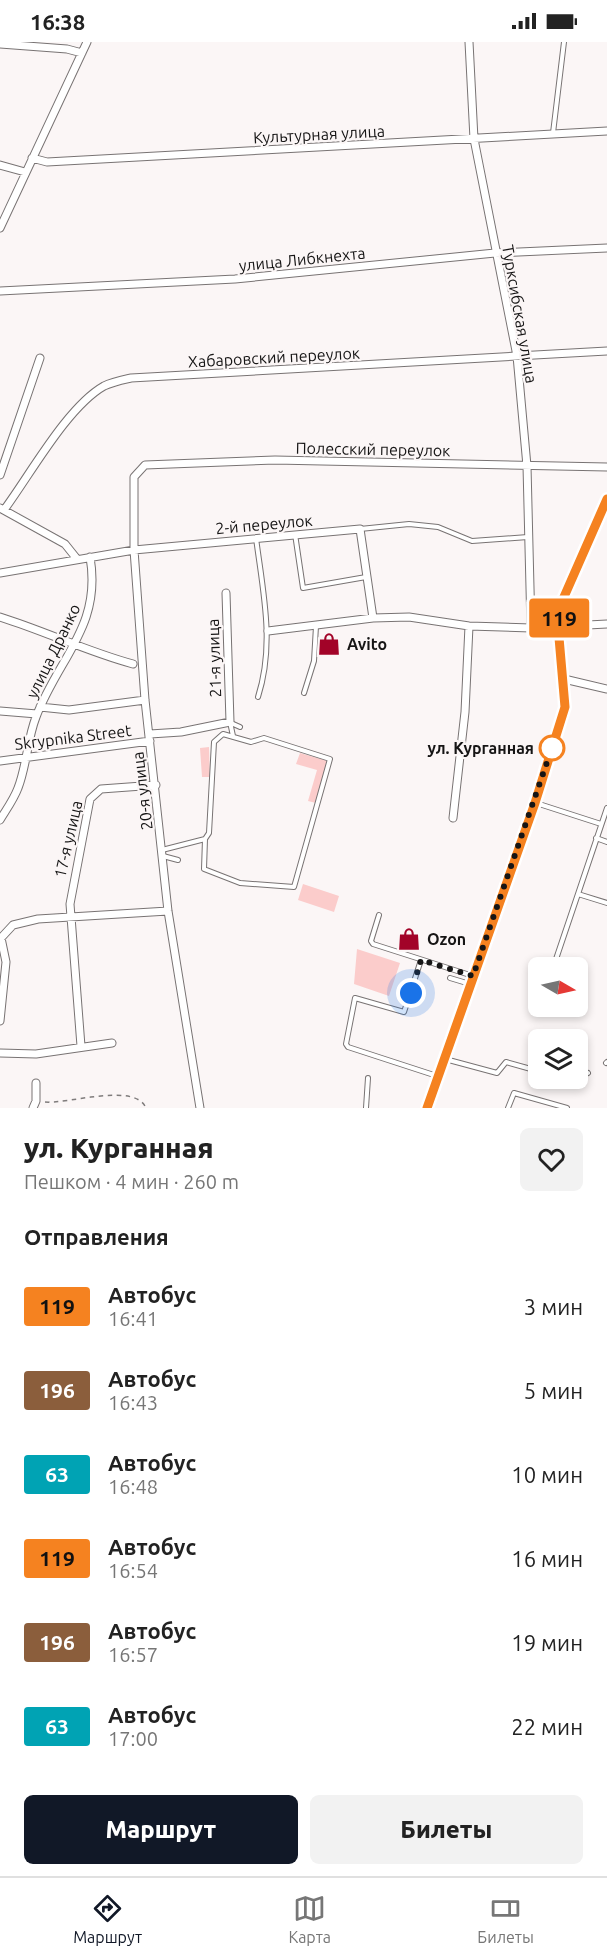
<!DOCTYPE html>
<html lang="ru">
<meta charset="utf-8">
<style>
:root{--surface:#fff;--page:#f2f2f2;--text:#222;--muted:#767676;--line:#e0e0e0;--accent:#111827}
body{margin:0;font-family:Ubuntu,sans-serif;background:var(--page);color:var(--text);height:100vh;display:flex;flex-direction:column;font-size:22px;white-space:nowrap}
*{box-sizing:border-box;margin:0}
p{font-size:20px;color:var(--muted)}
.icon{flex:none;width:33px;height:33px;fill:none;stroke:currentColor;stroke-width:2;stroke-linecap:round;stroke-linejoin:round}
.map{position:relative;height:1066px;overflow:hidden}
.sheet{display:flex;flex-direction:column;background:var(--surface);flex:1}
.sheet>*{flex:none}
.badge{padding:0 12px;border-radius:4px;font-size:21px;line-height:39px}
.needle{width:39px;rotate:99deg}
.controls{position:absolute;left:528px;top:915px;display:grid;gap:12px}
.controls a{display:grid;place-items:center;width:60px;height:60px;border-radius:9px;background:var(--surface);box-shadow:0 3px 9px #0003;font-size:30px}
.you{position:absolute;width:30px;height:30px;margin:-15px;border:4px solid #fff;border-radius:50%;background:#1a73e8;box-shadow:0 0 0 9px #1a73e833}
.map>.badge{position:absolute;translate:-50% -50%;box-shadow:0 0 0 3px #fff}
h2{padding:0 24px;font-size:22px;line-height:54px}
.round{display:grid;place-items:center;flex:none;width:63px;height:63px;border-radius:9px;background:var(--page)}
.headline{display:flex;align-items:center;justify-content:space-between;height:102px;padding:0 24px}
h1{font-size:28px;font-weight:800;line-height:45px}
.action{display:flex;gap:12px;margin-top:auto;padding:12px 24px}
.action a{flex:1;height:69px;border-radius:9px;background:var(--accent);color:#fff;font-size:24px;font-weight:800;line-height:69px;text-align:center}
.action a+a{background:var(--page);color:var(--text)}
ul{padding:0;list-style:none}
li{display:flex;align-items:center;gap:18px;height:84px;padding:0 24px}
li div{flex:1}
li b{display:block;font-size:22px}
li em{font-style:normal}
li .badge{min-width:66px;font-weight:700;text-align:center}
.status{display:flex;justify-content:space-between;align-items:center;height:42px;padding:0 30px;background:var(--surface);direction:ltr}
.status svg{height:16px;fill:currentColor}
.menu{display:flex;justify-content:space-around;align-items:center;height:84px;border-top:2px solid var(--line);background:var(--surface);font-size:16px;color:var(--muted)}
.menu a{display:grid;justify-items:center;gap:3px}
.menu .current{color:var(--accent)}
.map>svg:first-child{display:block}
.green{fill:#fbcccb}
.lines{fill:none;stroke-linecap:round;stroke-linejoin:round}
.service-casing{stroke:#787373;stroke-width:6}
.minor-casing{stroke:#787373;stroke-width:9}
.secondary-casing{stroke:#787373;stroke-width:11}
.path{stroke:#7f7c7c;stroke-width:1.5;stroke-dasharray:4.5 4.5;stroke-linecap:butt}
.service{stroke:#fff;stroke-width:4}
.minor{stroke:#fff;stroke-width:7}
.secondary{stroke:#f5dfde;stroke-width:9}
.line-casing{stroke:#fff;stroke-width:14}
.line{stroke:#f58220;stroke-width:9}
.walk{stroke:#161515;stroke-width:6;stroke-dasharray:0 10.8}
.stop-dot{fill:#fff;stroke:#f58220;stroke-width:3}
.labels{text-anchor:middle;stroke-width:4.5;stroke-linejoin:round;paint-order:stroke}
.street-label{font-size:16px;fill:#161515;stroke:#fbf6f6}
.poi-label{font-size:16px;font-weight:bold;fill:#161515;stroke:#fbf6f6;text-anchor:start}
.stop-label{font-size:16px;font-weight:bold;fill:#161515;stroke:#fbf6f6;text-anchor:end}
</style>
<div class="status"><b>16:38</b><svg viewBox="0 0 49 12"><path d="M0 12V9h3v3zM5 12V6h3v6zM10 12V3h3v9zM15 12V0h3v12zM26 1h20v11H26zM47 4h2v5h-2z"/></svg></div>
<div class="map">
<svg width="607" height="1066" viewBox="0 0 607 1066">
<rect width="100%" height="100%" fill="#fbf6f6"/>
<!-- green -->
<path class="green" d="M 209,705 L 210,735 L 202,735 L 200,706 Z
M 300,711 L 328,719 L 316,761 L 308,759 L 317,728 L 296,722 Z
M 303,842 L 339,854 L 334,870 L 298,858 Z
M 357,907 L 400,921 L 389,954 L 354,942 Z"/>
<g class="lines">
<!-- service casing -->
<g class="service-casing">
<path id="service" d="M 553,91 L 564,0
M 360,487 L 409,482 L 438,485 L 472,499 L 528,495
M 295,492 L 303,546 L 366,535
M 256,496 C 263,550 275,602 258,655
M 304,651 L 314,619 L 316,584
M 230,680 L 233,694
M 231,681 L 240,685
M 536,761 L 601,782
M 596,796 L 607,800
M 162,808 L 205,797 L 209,791 L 214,700 L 223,692 L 251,700 L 264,696 L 330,717 L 294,845 L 240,841 L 204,827 L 205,797
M 163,814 L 178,818
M 578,852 L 607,861
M 379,873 L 371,899 L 373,902 L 473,934
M 421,918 L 404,970 L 355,956 L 346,1002 L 348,1005 L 437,1034
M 553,926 L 607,766
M 450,936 L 470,942
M 445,1017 L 497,1031 L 506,1020 L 538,1029
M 606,1021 L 607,1020
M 565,1036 L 574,1038 L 588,1031
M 366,1066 L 368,1036
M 508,1066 L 514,1051 L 567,1066"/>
</g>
<!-- minor casing -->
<g class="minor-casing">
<path id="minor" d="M 469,0 L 474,97 L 517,314 L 527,424 L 531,586
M 0,2 L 67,7 L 82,11
M 32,116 L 47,120 L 607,89
M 0,123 L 25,130
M 0,186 L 87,0
M 0,249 L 235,237 L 495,211 L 607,206
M 0,433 L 40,316
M 0,466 L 65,502 L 77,517
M 4,468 C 30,433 67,365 104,344 C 112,340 122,338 131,336 L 607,309
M 0,531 L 134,508 L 360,487 L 373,576
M 0,575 C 45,589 88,610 133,622
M 268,589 L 373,576 L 409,575 L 469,584 L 531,586 L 607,582
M 564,637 L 607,647
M 40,665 L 69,668 L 145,658
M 0,669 L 37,672
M 150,692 L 181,690 L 230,680 L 226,551
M 0,719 L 150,699
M 453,776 L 465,670 L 469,584
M 0,778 C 6,768 14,757 18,746 C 27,723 27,698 36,675 C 59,615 102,584 90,515
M 0,897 L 13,883 L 38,877 L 168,869
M 0,979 L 6,920 L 1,896
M 81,1004 L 70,862 L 90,757 L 101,747 L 156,743
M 0,1011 L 36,1012 L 112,1001
M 33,1066 L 36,1059 L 36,1041
M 200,1066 L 168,869 L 145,658 L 134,508 L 134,435 L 145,423 L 275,418 L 607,425"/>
</g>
<!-- secondary casing -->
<g class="secondary-casing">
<path id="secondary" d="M 427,1066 L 535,761 L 565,665 L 558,584 L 560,564 L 607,457"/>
</g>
<!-- path -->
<path class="path" d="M 45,1060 C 69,1062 135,1040 146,1066"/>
<!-- service -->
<use href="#service" class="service"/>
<!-- minor -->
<use href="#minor" class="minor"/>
<!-- secondary -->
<use href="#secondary" class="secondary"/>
</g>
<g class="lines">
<!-- line casing -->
<g class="line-casing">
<path id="line" d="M 427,1066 L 535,761 L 565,665 L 558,584 L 560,564 L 607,457"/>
</g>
<!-- line -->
<use href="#line" class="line"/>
<!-- walk -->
<path class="walk" d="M 411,951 L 421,918 L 473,934 L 553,703 L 552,706"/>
</g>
<!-- icons -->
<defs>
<g id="shop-bare" transform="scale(1.8)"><path d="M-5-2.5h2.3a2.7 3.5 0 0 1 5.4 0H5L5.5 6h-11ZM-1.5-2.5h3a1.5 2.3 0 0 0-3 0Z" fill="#a20328" stroke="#fbf6f6" stroke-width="2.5" paint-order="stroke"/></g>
</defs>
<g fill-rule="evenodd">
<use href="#shop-bare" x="329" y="602"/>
<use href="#shop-bare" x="409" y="897"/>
</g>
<!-- markers -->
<circle class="stop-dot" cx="552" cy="706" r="12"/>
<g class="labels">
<!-- street labels -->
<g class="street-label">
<text transform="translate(319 92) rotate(-3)" y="6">Культурная улица</text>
<text transform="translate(302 217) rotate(-6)" y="6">улица Либкнехта</text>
<text transform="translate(520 272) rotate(80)" y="6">Турксибская улица</text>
<text transform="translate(274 315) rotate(-3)" y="6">Хабаровский переулок</text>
<text transform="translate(373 407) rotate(1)" y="6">Полесский переулок</text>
<text transform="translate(264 482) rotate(-5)" y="6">2-й переулок</text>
<text transform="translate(53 609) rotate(-64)" y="6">улица Дранко</text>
<text transform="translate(214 616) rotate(-92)" y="6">21-я улица</text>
<text transform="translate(73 695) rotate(-7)" y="6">Skrypnika Street</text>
<text transform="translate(142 749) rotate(-97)" y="6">20-я улица</text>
<text transform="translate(68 797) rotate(-77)" y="6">17-я улица</text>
</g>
<!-- poi labels -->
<g class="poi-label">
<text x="347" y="608">Avito</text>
<text x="427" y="903">Ozon</text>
</g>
<!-- stop labels -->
<g class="stop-label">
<text x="534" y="712">ул. Курганная</text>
</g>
</g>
</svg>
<div class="controls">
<a><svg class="needle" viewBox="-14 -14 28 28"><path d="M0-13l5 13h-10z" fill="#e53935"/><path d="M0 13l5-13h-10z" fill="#767676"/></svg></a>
<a><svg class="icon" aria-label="layers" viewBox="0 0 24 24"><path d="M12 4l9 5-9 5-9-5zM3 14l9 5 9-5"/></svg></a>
</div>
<div class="you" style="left:411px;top:951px"></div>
<b class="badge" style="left:559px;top:576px;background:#f58220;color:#111">119</b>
</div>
<section class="sheet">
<div class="headline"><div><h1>ул. Курганная</h1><p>Пешком · 4 мин · 260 m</p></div><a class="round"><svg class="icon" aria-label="heart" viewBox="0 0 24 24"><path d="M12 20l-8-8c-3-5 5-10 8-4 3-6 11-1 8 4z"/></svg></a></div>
<h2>Отправления</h2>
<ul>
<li><span class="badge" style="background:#f58220;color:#111">119</span><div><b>Автобус</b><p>16:41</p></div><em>3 мин</em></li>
<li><span class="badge" style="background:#8b5e3c;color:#fff">196</span><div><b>Автобус</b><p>16:43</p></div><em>5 мин</em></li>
<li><span class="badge" style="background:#00a3b4;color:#fff">63</span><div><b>Автобус</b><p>16:48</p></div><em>10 мин</em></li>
<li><span class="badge" style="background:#f58220;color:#111">119</span><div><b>Автобус</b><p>16:54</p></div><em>16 мин</em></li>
<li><span class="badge" style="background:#8b5e3c;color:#fff">196</span><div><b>Автобус</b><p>16:57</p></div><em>19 мин</em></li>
<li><span class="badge" style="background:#00a3b4;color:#fff">63</span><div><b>Автобус</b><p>17:00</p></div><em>22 мин</em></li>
</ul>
<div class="action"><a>Маршрут</a><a>Билеты</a></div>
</section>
<nav class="menu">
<a class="current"><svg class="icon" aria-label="directions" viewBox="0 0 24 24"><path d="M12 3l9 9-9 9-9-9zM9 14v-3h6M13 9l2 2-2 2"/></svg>Маршрут</a>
<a><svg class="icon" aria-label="map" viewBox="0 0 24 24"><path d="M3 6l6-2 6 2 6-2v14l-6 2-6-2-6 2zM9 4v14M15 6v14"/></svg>Карта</a>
<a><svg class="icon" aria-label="tickets" viewBox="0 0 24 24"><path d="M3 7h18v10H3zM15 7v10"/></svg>Билеты</a>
</nav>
